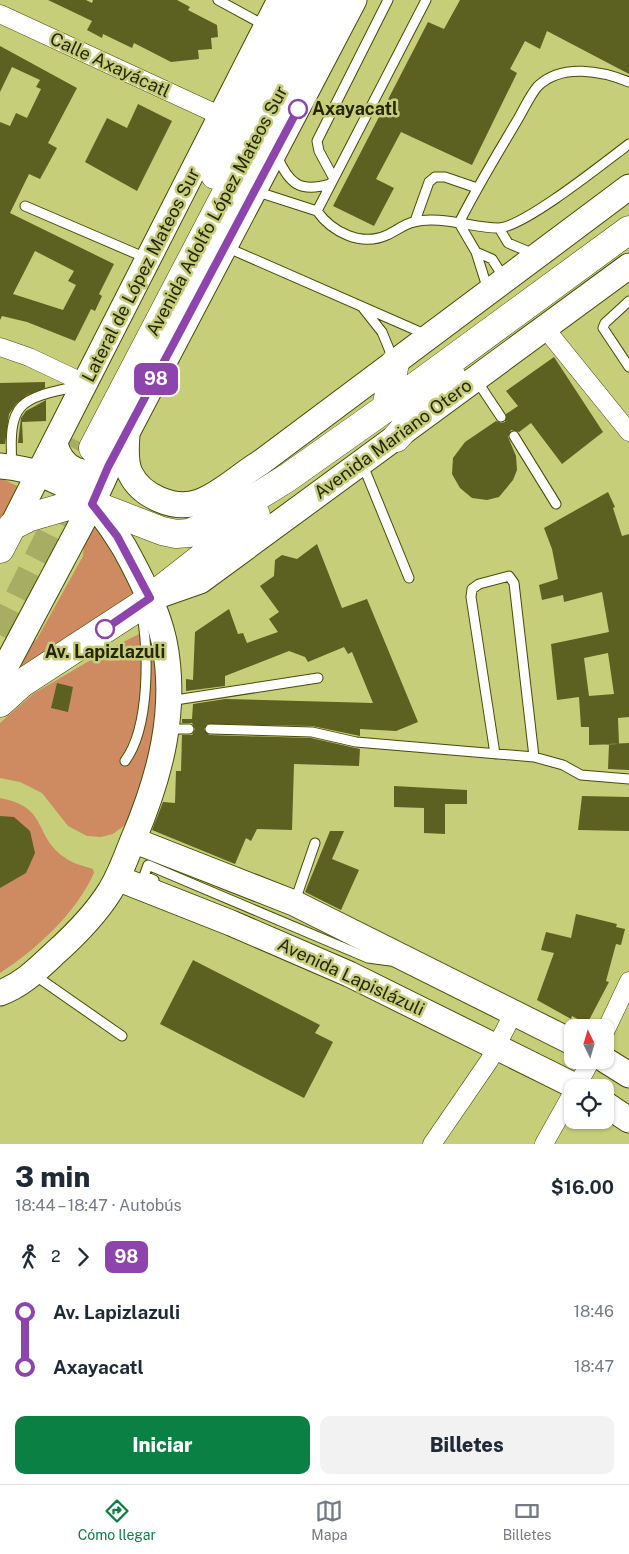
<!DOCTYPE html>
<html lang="es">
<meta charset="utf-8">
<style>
:root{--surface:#fff;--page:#f2f2f3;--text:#1f2937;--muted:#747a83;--line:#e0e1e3;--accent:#0b8043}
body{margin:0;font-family:"Public Sans",sans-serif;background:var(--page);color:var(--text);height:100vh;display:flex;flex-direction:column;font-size:19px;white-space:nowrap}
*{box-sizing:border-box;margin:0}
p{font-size:16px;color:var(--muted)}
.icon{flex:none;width:28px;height:28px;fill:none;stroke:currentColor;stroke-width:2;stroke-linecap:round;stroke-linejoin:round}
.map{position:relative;height:1144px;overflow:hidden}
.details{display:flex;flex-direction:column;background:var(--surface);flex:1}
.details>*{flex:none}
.badge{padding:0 10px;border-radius:8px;font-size:18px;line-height:32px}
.needle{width:32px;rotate:355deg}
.fabs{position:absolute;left:564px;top:1019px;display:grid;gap:10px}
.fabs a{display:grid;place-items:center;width:50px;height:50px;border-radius:10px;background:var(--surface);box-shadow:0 1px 4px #0004;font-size:25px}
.map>.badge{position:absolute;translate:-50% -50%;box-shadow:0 0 0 2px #fff}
.legs{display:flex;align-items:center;gap:8px;height:55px;padding:0 15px;font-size:16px}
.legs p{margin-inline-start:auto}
.overview{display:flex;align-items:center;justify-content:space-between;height:85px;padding:0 15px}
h1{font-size:28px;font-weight:800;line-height:38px}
.button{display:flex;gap:10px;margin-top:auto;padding:10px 15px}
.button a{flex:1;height:58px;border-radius:10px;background:var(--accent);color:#fff;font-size:20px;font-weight:800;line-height:58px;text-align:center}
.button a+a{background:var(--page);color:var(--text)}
ul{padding:0 15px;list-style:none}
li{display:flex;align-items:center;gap:18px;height:55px;font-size:19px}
li i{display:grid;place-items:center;width:8px;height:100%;margin:0 6px;background:currentColor}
li i::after{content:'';width:12px;height:12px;margin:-6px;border:4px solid;border-radius:50%;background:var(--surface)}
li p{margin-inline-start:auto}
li:first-child i{background:linear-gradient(#0000 50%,currentColor 0)}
li:last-child i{background:linear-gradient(currentColor 50%,#0000 0)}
.tab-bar{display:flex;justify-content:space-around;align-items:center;height:70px;border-top:1px solid var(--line);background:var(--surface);font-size:14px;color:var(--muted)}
.tab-bar a{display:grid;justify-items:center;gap:2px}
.tab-bar .current{color:var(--accent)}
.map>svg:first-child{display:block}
.green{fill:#ce8b61}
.building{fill:#5c6020;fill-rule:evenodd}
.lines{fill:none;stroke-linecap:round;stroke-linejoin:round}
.primary-tunnel{stroke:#a7ad62;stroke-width:28;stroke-dasharray:28 14;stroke-linecap:butt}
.service-casing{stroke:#484c05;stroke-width:11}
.minor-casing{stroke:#484c05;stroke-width:19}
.secondary-casing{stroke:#484c05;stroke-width:27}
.primary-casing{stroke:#484c05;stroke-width:29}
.service{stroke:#fff;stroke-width:9}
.minor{stroke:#fff;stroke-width:18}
.secondary{stroke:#fff;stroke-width:25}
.primary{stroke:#fff;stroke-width:28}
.line-1-casing{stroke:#fff;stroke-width:11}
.line-1{stroke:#8e44ad;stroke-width:8}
.stop-1-dot{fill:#fff;stroke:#8e44ad;stroke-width:2.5}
.labels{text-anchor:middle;stroke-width:5;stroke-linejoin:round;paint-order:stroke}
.street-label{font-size:18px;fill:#252704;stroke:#c7ce7a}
.stop-label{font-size:18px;font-weight:bold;fill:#252704;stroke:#c7ce7a;text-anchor:start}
</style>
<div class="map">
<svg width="629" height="1144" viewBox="0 0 629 1144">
<rect width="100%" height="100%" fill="#c7ce7a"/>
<!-- green -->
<path class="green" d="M 0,478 L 24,489 L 0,518 Z
M 91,522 C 111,530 127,576 135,597 L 24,673 L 13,664 L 19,654 L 37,639 L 83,556 L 85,528 Z
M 150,631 L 159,700 L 158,720 L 139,802 L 125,825 L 113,834 L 101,837 L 87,836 L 68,826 L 42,793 L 20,782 L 0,778 L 0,723 L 33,694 L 111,648 L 141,633 C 143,675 143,720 122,757 L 126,762 L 131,761 L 142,727 L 148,632 Z
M 0,798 C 49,807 33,835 64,857 C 71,863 84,866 93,869 L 94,873 C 76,913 37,949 0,973 Z"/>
<!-- building -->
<path class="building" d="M 48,0 L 86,0 L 92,3 L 93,0 L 177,0 L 190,7 L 188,10 L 217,25 L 218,37 L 211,38 L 212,49 L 198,50 L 199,59 L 171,62 L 134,43 L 132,48 L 103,34 L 102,38 L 87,30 L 92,21 Z
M 460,0 L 629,0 L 629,74 L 547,31 L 540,49 L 525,41 L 510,69 L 517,73 L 472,165 L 401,132 L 376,179 L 394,188 L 374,226 L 333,206 L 428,22 L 444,29 Z
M 0,46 L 77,88 L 48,143 L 57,148 L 40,179 L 29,174 L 10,213 L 114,264 L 99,294 L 102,296 L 95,311 L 91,309 L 75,341 L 27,322 L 2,316 L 0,320 L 0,122 L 10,126 L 16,113 L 27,118 L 41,89 L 36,87 L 40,80 L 12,67 L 0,92 ZM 35,251 L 74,271 L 68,281 L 76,285 L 63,310 L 13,294 Z
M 138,104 L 172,121 L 137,191 L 85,162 L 107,118 L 127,128 Z
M 554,357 L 603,432 L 562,464 L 531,423 L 519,432 L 511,430 L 508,437 L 516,456 L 517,470 L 513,480 L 499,497 L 487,500 L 472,498 L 460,488 L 452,474 L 453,458 L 465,442 L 496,421 L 501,423 L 505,422 L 506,414 L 518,406 L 506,391 Z
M 45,382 L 45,388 L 27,395 L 16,404 L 9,414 L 5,444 L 0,444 L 0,383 Z
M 46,400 L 46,421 L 22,422 L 23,443 L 18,443 L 21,418 L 26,411 Z
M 608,492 L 615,507 L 613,508 L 622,536 L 629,534 L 629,717 L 618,718 L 619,744 L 589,745 L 589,727 L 581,727 L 579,697 L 557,700 L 551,644 L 609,632 L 602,592 L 564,602 L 563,595 L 542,600 L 539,585 L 558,579 L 552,549 L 544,528 ZM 608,653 L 614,694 L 589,696 L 584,658 Z
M 317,544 L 342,608 L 367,599 L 418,722 L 396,731 L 360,729 L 360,736 L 312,726 L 207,724 L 204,729 L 209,735 L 311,738 L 360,749 L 359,766 L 294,764 L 292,830 L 257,829 L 251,841 L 246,838 L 235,864 L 152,830 L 163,802 L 175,803 L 176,771 L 181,771 L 182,735 L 192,735 L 195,729 L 192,723 L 182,723 L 182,719 L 192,719 L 193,704 L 225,699 L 373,703 L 352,652 L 348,654 L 344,647 L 308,662 L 305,657 L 289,651 L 225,676 L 225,686 L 186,691 L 186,679 L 193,680 L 195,632 L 229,609 L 238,634 L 243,633 L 247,643 L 278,632 L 269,619 L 279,612 L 260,586 L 274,576 L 275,560 L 282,555 L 297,559 Z
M 57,683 L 73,687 L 68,712 L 51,708 Z
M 629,743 L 629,770 L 608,769 L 609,744 Z
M 394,786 L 467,790 L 467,804 L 445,804 L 445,834 L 424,833 L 424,808 L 394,807 Z
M 582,796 L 629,797 L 629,831 L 578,830 Z
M 0,816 L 14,817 L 30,831 L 35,853 L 26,873 L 0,888 Z
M 330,831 L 344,831 L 332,859 L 359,870 L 341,910 L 305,892 Z
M 576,914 L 617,924 L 616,927 L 625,929 L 621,945 L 616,944 L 606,981 L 609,982 L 587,1024 L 572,1016 L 571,1019 L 537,1000 L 554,953 L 541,950 L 546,932 L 571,938 Z
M 193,960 L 320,1025 L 315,1033 L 333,1042 L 304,1098 L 160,1024 Z"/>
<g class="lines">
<!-- primary-tunnel -->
<path class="primary-tunnel" d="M 57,487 L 80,442
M 0,635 L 72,491"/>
<!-- service casing -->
<g class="service-casing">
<path id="service" d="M 218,0 L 264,25
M 426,0 L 317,211 C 332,232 361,247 387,235 C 396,231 404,224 414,222 C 438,215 474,228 498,228 C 523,228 605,162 629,144
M 277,156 C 289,184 300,193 330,184
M 333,177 L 319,151 L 317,141 L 388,0
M 255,191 L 317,211
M 25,206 L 146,258
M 415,221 L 429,182 L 435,177 L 445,177 L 477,188
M 499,228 L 508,243 L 534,254
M 226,247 L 427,335
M 476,252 L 492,259 L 504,278
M 488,290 L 476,252 L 459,223 C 477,187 498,153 518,119 C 524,109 530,95 538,86 C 562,63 602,71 629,82
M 629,301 L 605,323 L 603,328 L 629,367
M 363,308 L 382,332 L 394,361
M 477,381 L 501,417
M 514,436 L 556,504
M 362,463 L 409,578
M 12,466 C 8,402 18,399 78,386
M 169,701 L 318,678
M 168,729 L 189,729
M 210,729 L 312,732 L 356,742 L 534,757 L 563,765 L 581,775 L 629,779
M 495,754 L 471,597 L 472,589 L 479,584 L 509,576 L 514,583 L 534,757
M 125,761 C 150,727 149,651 141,610
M 154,880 L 144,876 L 148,865 L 368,958 L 390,961
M 295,901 L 315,843
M 33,974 L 122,1036"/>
</g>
<!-- minor casing -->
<g class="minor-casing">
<path id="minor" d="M 0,14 L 221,116
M 544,327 L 629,432
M 0,347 L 29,357 L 86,384
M 605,1032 L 629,981
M 576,1088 L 591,1060
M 432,1144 L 489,1061 L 514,1012
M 544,1144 L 572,1094"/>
</g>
<!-- secondary casing -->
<g class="secondary-casing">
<path id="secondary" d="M 127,435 C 126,447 125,462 130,473 C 141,496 174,511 199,502 C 221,494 240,475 260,463 L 629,187
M 55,444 C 62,471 85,479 109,467
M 0,466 C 32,468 69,483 93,505 C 105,516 115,533 124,547 C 140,576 157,609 164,641 C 178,710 160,777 133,840 C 126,857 120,875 110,891 C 95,915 75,935 55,953 C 38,969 22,985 0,993
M 12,526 L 280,0
M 157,596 L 200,581 L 629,266
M 0,677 L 92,504 L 109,467 L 354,0
M 133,840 L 294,903 L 572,1042
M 117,878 L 231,923 L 349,974 L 579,1088
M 605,1060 L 629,1075
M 605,1104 L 629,1120"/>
</g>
<!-- primary casing -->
<g class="primary-casing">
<path id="primary" d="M 215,175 L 303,0
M 386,408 L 395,363
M 396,438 L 451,375
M 93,448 L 327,0
M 0,549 L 12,526 L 30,517 L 75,504 L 92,504 L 162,531 L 176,534 L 189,533 L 218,521 L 287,478 L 386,408 L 629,230
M 0,703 L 22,683 L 140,606 L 256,515"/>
</g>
<!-- service -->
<use href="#service" class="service"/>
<!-- minor -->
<use href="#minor" class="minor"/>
<!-- secondary -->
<use href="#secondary" class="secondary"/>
<!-- primary -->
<use href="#primary" class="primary"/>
</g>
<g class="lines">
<!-- line-1 casing -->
<g class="line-1-casing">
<path id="line-1" d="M 105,629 L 150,598 L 117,536 L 92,504 L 108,467 L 298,109"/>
</g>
<!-- line-1 -->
<use href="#line-1" class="line-1"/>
</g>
<!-- markers -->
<g class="stop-1-dot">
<circle cx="298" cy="109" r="9"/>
<circle cx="105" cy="629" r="9"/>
</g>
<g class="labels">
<!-- street labels -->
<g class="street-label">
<text transform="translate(110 65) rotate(25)" y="6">Calle Axayácatl</text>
<text transform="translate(217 211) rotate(-62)" y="6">Avenida Adolfo López Mateos Sur</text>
<text transform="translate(141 275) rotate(-63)" y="6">Lateral de López Mateos Sur</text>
<text transform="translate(393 439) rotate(-36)" y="6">Avenida Mariano Otero</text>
<text transform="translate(351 977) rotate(25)" y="6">Avenida Lapislázuli</text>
</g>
<!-- stop labels -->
<g class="stop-label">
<text x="312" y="115">Axayacatl</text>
<text x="105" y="658" text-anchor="middle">Av. Lapizlazuli</text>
</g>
</g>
</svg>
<div class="fabs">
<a><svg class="needle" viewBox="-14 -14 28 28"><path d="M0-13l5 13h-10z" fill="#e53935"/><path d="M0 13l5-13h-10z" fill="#747a83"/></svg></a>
<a><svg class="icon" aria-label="locate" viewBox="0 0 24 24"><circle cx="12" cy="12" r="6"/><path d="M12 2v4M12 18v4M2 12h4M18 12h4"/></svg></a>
</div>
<b class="badge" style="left:156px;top:379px;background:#8e44ad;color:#fff">98</b>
</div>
<section class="details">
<div class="overview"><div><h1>3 min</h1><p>18:44 – 18:47 · Autobús</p></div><b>$16.00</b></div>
<div class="legs"><svg class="icon" aria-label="walk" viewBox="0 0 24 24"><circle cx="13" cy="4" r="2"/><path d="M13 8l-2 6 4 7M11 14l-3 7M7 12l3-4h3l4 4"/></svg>2<svg class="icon" aria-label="forward" viewBox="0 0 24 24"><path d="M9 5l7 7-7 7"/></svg><b class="badge" style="background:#8e44ad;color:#fff">98</b></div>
<ul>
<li><i style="color:#8e44ad"></i><b>Av. Lapizlazuli</b><p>18:46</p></li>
<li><i style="color:#8e44ad"></i><b>Axayacatl</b><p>18:47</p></li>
</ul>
<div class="button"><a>Iniciar</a><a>Billetes</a></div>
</section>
<nav class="tab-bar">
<a class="current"><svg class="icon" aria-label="directions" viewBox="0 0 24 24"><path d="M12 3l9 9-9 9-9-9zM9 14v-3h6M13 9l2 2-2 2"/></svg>Cómo llegar</a>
<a><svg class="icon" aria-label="map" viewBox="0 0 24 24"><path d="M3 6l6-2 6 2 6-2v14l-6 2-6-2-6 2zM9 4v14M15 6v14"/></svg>Mapa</a>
<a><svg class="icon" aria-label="tickets" viewBox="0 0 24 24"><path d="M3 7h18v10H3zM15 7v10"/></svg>Billetes</a>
</nav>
